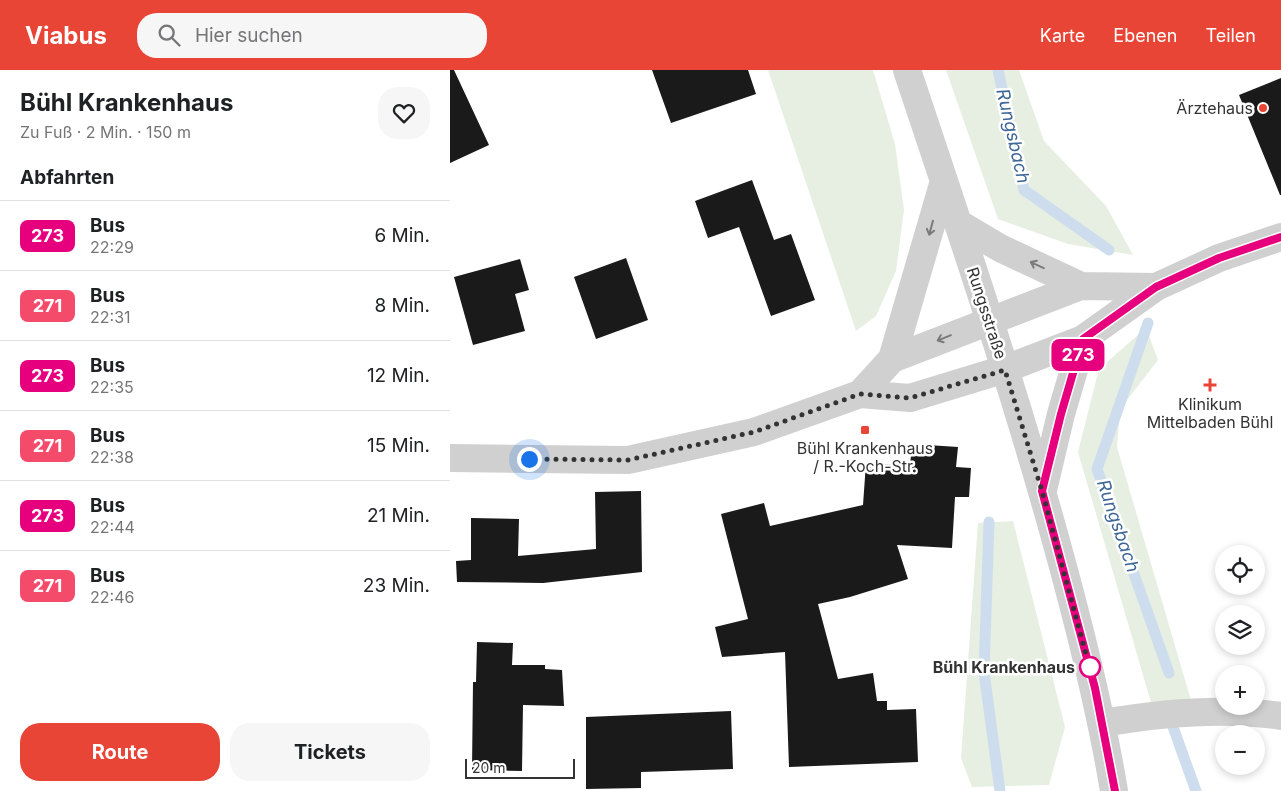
<!DOCTYPE html>
<html lang="de">
<meta charset="utf-8">
<style>
:root{--surface:#fff;--page:#f6f6f6;--text:#202124;--muted:#757577;--line:#e0e0e0;--accent:#e84536}
body{margin:0;font-family:Inter,sans-serif;background:var(--page);color:var(--text);height:100vh;display:flex;flex-direction:column;font-size:19px;white-space:nowrap}
*{box-sizing:border-box;margin:0}
p{font-size:16px;color:var(--muted)}
.icon{flex:none;width:28px;height:28px;fill:none;stroke:currentColor;stroke-width:2;stroke-linecap:round;stroke-linejoin:round}
.map{position:relative;flex:1;overflow:hidden}
.drawer{display:flex;flex-direction:column;background:var(--surface);width:450px}
.drawer>*{flex:none}
.badge{padding:0 10px;border-radius:8px;font-size:18px;line-height:32px}
.controls{position:absolute;left:765px;top:475px;display:grid;gap:10px}
.controls a{display:grid;place-items:center;width:50px;height:50px;border-radius:50%;background:var(--surface);box-shadow:0 2px 8px #0003;font-size:25px}
.scale{position:absolute;left:15px;bottom:12px;width:110px;box-sizing:border-box;padding-left:5px;border:2px solid #333;border-top:0;font-size:14px;line-height:18px;white-space:nowrap;color:#333;-webkit-text-stroke:4px #fff;paint-order:stroke}
.you{position:absolute;width:25px;height:25px;margin:-12px;border:4px solid #fff;border-radius:50%;background:#1a73e8;box-shadow:0 0 0 8px #1a73e833}
.map>.badge{position:absolute;translate:-50% -50%;box-shadow:0 0 0 2px #fff}
h2{padding:0 20px;font-size:19px;line-height:45px}
.round{display:grid;place-items:center;flex:none;width:52px;height:52px;border-radius:20px;background:var(--page)}
.headline{display:flex;align-items:center;justify-content:space-between;height:85px;padding:0 20px}
h1{font-size:24px;font-weight:700;line-height:38px}
.action{display:flex;gap:10px;margin-top:auto;padding:10px 20px}
.action a{flex:1;height:58px;border-radius:20px;background:var(--accent);color:#fff;font-size:20px;font-weight:700;line-height:58px;text-align:center}
.action a+a{background:var(--page);color:var(--text)}
ul{padding:0;list-style:none}
li{display:flex;align-items:center;gap:15px;height:70px;padding:0 20px;border-top:1px solid var(--line)}
li div{flex:1}
li b{display:block;font-size:19px}
li em{font-style:normal}
li .badge{min-width:55px;font-weight:700;text-align:center}
header{display:flex;align-items:center;gap:30px;box-sizing:border-box;height:70px;padding:0 25px;background:var(--accent);color:#fff}
header strong{font-size:24px}
nav{display:flex;gap:28px;margin-inline-start:auto;font-size:18px}
.search{width:350px;height:45px;background:var(--page);display:flex;align-items:center;gap:12px;box-sizing:border-box;padding:0 18px;border-radius:20px;color:var(--muted);font-size:19px}
main{display:flex;flex:1;min-height:0}
.map>svg:first-child{display:block}
.green{fill:#e6efe1}
.lines{fill:none;stroke-linecap:round;stroke-linejoin:round}
.stream{stroke:#ceddee;stroke-width:11}
.building{fill:#1a1a1a}
.minor{stroke:#d0d0d0;stroke-width:28}
.oneway{stroke:#7a7a7a}
.line-casing{stroke:#fff;stroke-width:11}
.line{stroke:#e6007e;stroke-width:8}
.walk{stroke:#333;stroke-width:5;stroke-dasharray:0 9}
.poi-dot{fill:#e84536;stroke:#fff;stroke-width:2}
.stop-dot{fill:#fff;stroke:#e6007e;stroke-width:2.5}
.labels{text-anchor:middle;stroke-width:5;stroke-linejoin:round;paint-order:stroke}
.poi-label{font-size:16px;fill:#333;stroke:#fff}
.street-label{font-size:16px;fill:#333;stroke:#fff}
.stop-label{font-size:16px;font-weight:bold;fill:#333;stroke:#fff;text-anchor:end}
.water-label{font-size:18px;font-style:italic;fill:#3e6697;stroke:#fff}
</style>
<header>
<strong>Viabus</strong>
<div class="search"><svg class="icon" aria-label="search" viewBox="0 0 24 24"><circle cx="10" cy="10" r="6"/><path d="M15 15l6 6"/></svg>Hier suchen</div>
<nav><a>Karte</a><a>Ebenen</a><a>Teilen</a></nav>
</header>
<main>
<section class="drawer">
<div class="headline"><div><h1>Bühl Krankenhaus</h1><p>Zu Fuß · 2 Min. · 150 m</p></div><a class="round"><svg class="icon" aria-label="heart" viewBox="0 0 24 24"><path d="M12 20l-8-8c-3-5 5-10 8-4 3-6 11-1 8 4z"/></svg></a></div>
<h2>Abfahrten</h2>
<ul>
<li><span class="badge" style="background:#e6007e;color:#fff">273</span><div><b>Bus</b><p>22:29</p></div><em>6 Min.</em></li>
<li><span class="badge" style="background:#f54b6a;color:#fff">271</span><div><b>Bus</b><p>22:31</p></div><em>8 Min.</em></li>
<li><span class="badge" style="background:#e6007e;color:#fff">273</span><div><b>Bus</b><p>22:35</p></div><em>12 Min.</em></li>
<li><span class="badge" style="background:#f54b6a;color:#fff">271</span><div><b>Bus</b><p>22:38</p></div><em>15 Min.</em></li>
<li><span class="badge" style="background:#e6007e;color:#fff">273</span><div><b>Bus</b><p>22:44</p></div><em>21 Min.</em></li>
<li><span class="badge" style="background:#f54b6a;color:#fff">271</span><div><b>Bus</b><p>22:46</p></div><em>23 Min.</em></li>
</ul>
<div class="action"><a>Route</a><a>Tickets</a></div>
</section>
<div class="map">
<svg width="831" height="721" viewBox="0 0 831 721">
<rect width="100%" height="100%" fill="#fff"/>
<!-- green -->
<path class="green" d="M 318,0 L 423,0 L 445,74 L 454,140 L 446,201 L 426,246 L 406,261 Z
M 496,0 L 569,0 L 594,71 L 656,136 L 683,185 L 618,174 L 548,149 Z
M 696,258 L 708,290 L 670,339 L 667,377 L 742,634 L 702,636 L 628,382 L 649,299 Z
M 563,451 L 615,657 L 599,715 L 522,717 L 511,688 L 528,453 Z"/>
<g class="lines">
<!-- stream -->
<path class="stream" d="M 548,0 L 574,120 L 659,180
M 698,253 L 647,399 L 719,603
M 539,452 L 534,602 L 550,721
M 723,657 L 746,721"/>
</g>
<!-- building -->
<path class="building" d="M 0,0 L 4,0 L 39,75 L 0,93 Z
M 202,0 L 298,0 L 306,24 L 221,53 Z
M 831,8 L 831,125 L 830,125 L 789,25 Z
M 302,110 L 324,170 L 341,164 L 365,230 L 321,246 L 289,157 L 258,168 L 245,131 Z
M 176,188 L 198,250 L 146,269 L 124,207 Z
M 70,189 L 79,220 L 65,224 L 75,261 L 23,275 L 4,207 Z
M 462,374 L 508,377 L 506,397 L 521,398 L 519,427 L 505,427 L 502,478 L 447,475 L 458,509 L 400,527 L 368,534 L 388,609 L 423,603 L 427,631 L 437,631 L 437,640 L 466,639 L 468,692 L 339,697 L 335,582 L 272,587 L 265,557 L 298,549 L 271,444 L 314,433 L 320,456 L 413,435 L 416,393 L 460,396 Z
M 191,421 L 192,502 L 93,513 L 7,512 L 6,491 L 21,490 L 21,448 L 69,449 L 68,486 L 146,479 L 145,422 Z
M 27,572 L 63,573 L 62,595 L 95,595 L 95,599 L 112,600 L 114,636 L 73,635 L 72,701 L 22,700 L 23,612 L 26,612 Z
M 281,641 L 283,699 L 191,702 L 191,718 L 136,719 L 136,647 Z"/>
<g class="lines">
<!-- minor -->
<path class="minor" d="M 457,0 C 509,156 562,312 606,471 C 629,554 650,636 664,721
M 508,153 L 550,178 L 631,216
M 442,289 L 494,111
M 410,324 L 460,328 L 555,299 L 633,269 L 706,217 L 769,188 L 831,167
M 0,388 L 178,390 L 304,362 L 410,324 L 442,289 L 631,216 L 706,217
M 593,420 L 611,344 L 633,269
M 653,653 C 711,643 773,637 831,646"/>
</g>
<!-- one-way arrows -->
<defs><path id="oneway-shaft" d="M-6 0H5M1.5-3L5.5 0L1.5 3" fill="none" stroke-width="1.6" stroke-linecap="round" stroke-linejoin="round" transform="scale(1.25)"/></defs>
<g class="oneway">
<use href="#oneway-shaft" transform="translate(481 158) rotate(105)"/>
<use href="#oneway-shaft" transform="translate(587 195) rotate(-155)"/>
<use href="#oneway-shaft" transform="translate(494 268) rotate(158)"/>
</g>
<g class="lines">
<!-- line casing -->
<g class="line-casing">
<path id="line" d="M 665,721 L 645,618 L 592,421 L 611,344 L 633,269 L 706,217 L 769,188 L 831,167"/>
</g>
<!-- line -->
<use href="#line" class="line"/>
<!-- walk -->
<path class="walk" d="M 79,389 L 178,390 L 304,362 L 410,324 L 460,328 L 555,300 L 592,421 L 641,603 L 640,597"/>
</g>
<!-- markers -->
<g class="poi-dot">
<circle cx="813" cy="38" r="5"/>
<path d="M757.5 307.5h5v5h5v5h-5v5h-5v-5h-5v-5h5z"/>
<rect x="410" y="355" width="10" height="10" rx="2.5"/>
</g>
<circle class="stop-dot" cx="640" cy="597" r="10"/>
<g class="labels">
<!-- poi labels -->
<g class="poi-label">
<text x="803" y="44" text-anchor="end">Ärztehaus</text>
<text x="760" y="340">Klinikum<tspan x="760" dy="18">Mittelbaden Bühl</tspan></text>
<text x="415" y="384">Bühl Krankenhaus<tspan x="415" dy="18">/ R.-Koch-Str.</tspan></text>
</g>
<!-- street labels -->
<g class="street-label">
<text transform="translate(537 243) rotate(72)" y="6">Rungsstraße</text>
</g>
<!-- stop labels -->
<g class="stop-label">
<text x="625" y="603">Bühl Krankenhaus</text>
</g>
<!-- water labels -->
<g class="water-label">
<text transform="translate(563 66) rotate(77)" y="6">Rungsbach</text>
<text transform="translate(668 456) rotate(71)" y="6">Rungsbach</text>
</g>
</g>
</svg>
<div class="controls">
<a><svg class="icon" aria-label="locate" viewBox="0 0 24 24"><circle cx="12" cy="12" r="6"/><path d="M12 2v4M12 18v4M2 12h4M18 12h4"/></svg></a>
<a><svg class="icon" aria-label="layers" viewBox="0 0 24 24"><path d="M12 4l9 5-9 5-9-5zM3 14l9 5 9-5"/></svg></a>
<a>+</a>
<a>−</a>
</div>
<div class="scale">20 m</div>
<div class="you" style="left:79px;top:389px"></div>
<b class="badge" style="left:628px;top:285px;background:#e6007e;color:#fff">273</b>
</div>
</main>
